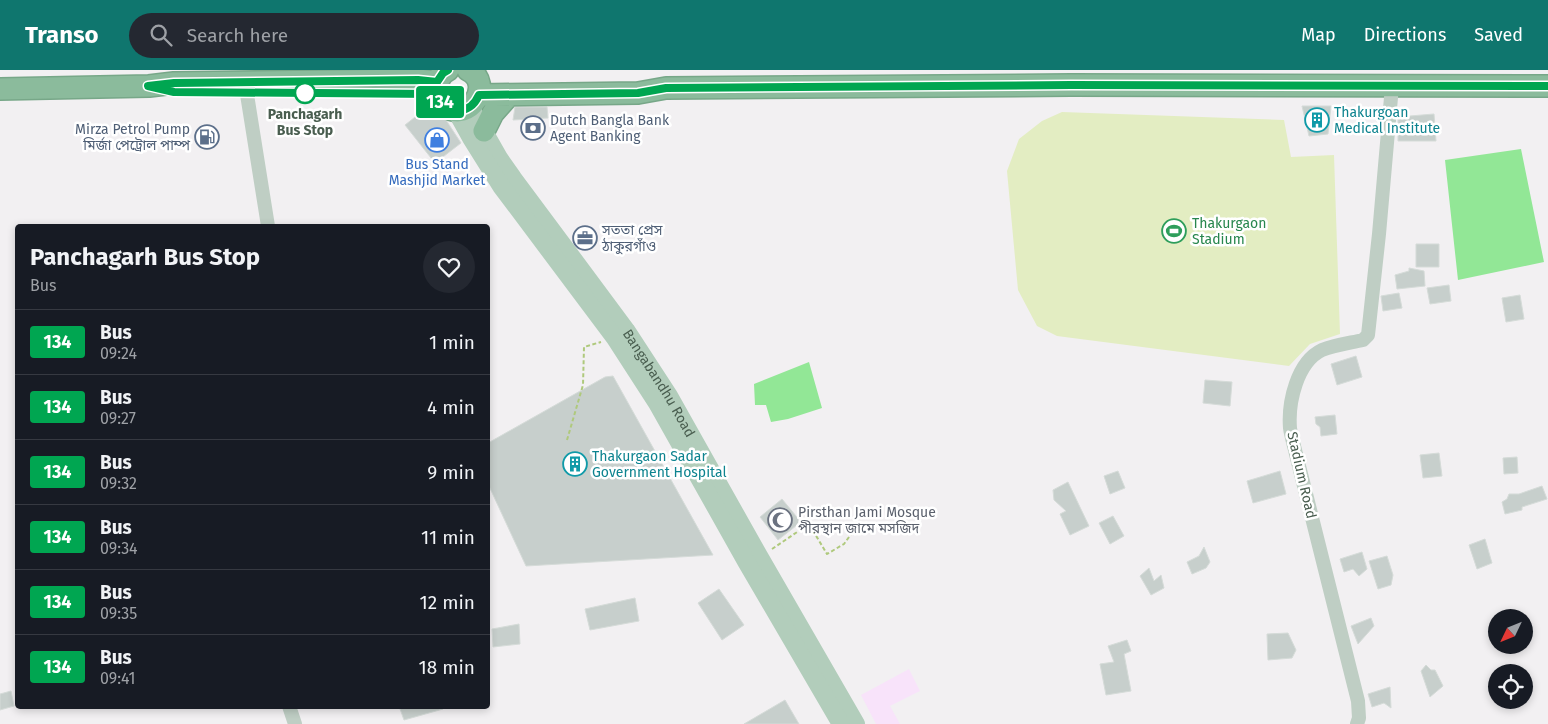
<!DOCTYPE html>
<meta charset="utf-8">
<style>
:root{--surface:#171b24;--page:#242831;--text:#f1f3f6;--muted:#9ea1a6;--line:#363941;--accent:#0f766e}
body{margin:0;font-family:"Fira Sans","Noto Sans Bengali",sans-serif;background:var(--page);color:var(--text);height:100vh;display:flex;flex-direction:column;font-size:19px;white-space:nowrap}
*{box-sizing:border-box;margin:0}
p{font-size:16px;color:var(--muted)}
.icon{flex:none;width:28px;height:28px;fill:none;stroke:currentColor;stroke-width:2;stroke-linecap:round;stroke-linejoin:round}
.map{position:relative;flex:1;overflow:hidden}
.sheet{position:absolute;left:15px;top:154px;width:475px;height:485px;display:flex;flex-direction:column;background:var(--surface);border-radius:5px;box-shadow:0 2px 8px #0003}
.sheet>*{flex:none}
.badge{padding:0 10px;border-radius:4px;font-size:18px;line-height:32px}
.needle{width:32px;rotate:227deg}
.controls{position:absolute;left:1488px;top:539px;display:grid;gap:10px}
.controls a{display:grid;place-items:center;width:45px;height:45px;border-radius:50%;background:var(--surface);box-shadow:0 2px 8px #0003;font-size:25px}
.map>.badge{position:absolute;translate:-50% -50%;box-shadow:0 0 0 2px #fff}
.round{display:grid;place-items:center;flex:none;width:52px;height:52px;border-radius:26px;background:var(--page)}
.summary{display:flex;align-items:center;justify-content:space-between;height:85px;padding:0 15px}
h1{font-size:24px;font-weight:700;line-height:38px}
ul{padding:0;list-style:none}
li{display:flex;align-items:center;gap:15px;height:65px;padding:0 15px;border-top:1px solid var(--line)}
li div{flex:1}
li b{display:block;font-size:19px}
li em{font-style:normal}
li .badge{min-width:55px;font-weight:700;text-align:center}
header{display:flex;align-items:center;gap:30px;box-sizing:border-box;height:70px;padding:0 25px;background:var(--accent);color:#fff}
header strong{font-size:24px}
nav{display:flex;gap:28px;margin-inline-start:auto;font-size:18px}
.search{width:350px;height:45px;background:var(--page);display:flex;align-items:center;gap:12px;box-sizing:border-box;padding:0 18px;border-radius:28px;color:var(--muted);font-size:19px}
.map>svg:first-child{display:block}
.medical{fill:#f8e3fa}
.green{fill:#e3edc2}
.water{fill:#92e796}
.building{fill:#c7cfcc;stroke:#d5dbd8}
.lines{fill:none;stroke-linecap:round;stroke-linejoin:round}
.highway-casing{stroke:#77a788;stroke-width:24}
.path{stroke:#afc97c;stroke-width:2;stroke-dasharray:4 2.5;stroke-linecap:butt}
.minor{stroke:#bfcec4;stroke-width:14}
.major{stroke:#b2cdbb;stroke-width:18}
.highway{stroke:#8bbb9c;stroke-width:21}
.line-casing{stroke:#fff;stroke-width:11}
.line{stroke:#00a651;stroke-width:8}
.stop-dot{fill:#fff;stroke:#00a651;stroke-width:2.5}
.labels{text-anchor:middle;stroke-width:5;stroke-linejoin:round;paint-order:stroke}
.culture-label{font-size:14px;fill:#0d838f;stroke:#fff;text-anchor:start}
.stop-label{font-size:14px;font-weight:bold;fill:#495d4f;stroke:#fff}
.service-label{font-size:14px;fill:#4e5e75;stroke:#fff;text-anchor:start}
.shop-label{font-size:14px;fill:#366cbe;stroke:#fff}
.leisure-label{font-size:14px;fill:#27864d;stroke:#fff;text-anchor:start}
.street-label{font-size:14px;fill:#495d4f;stroke:#fff}
.worship-label{font-size:14px;fill:#5b616d;stroke:#fff;text-anchor:start}
</style>
<header>
<strong>Transo</strong>
<div class="search"><svg class="icon" aria-label="search" viewBox="0 0 24 24"><circle cx="10" cy="10" r="6"/><path d="M15 15l6 6"/></svg>Search here</div>
<nav><a>Map</a><a>Directions</a><a>Saved</a></nav>
</header>
<div class="map">
<svg width="1548" height="654" viewBox="0 0 1548 654">
<rect width="100%" height="100%" fill="#f2f0f2"/>
<!-- medical -->
<path class="medical" d="M 909,599 L 920,621 L 890,636 L 900,654 L 876,654 L 861,625 Z"/>
<!-- green -->
<path class="green" d="M 1062,42 L 1284,50 L 1291,87 L 1334,85 L 1340,264 L 1310,274 L 1289,296 L 1057,266 L 1037,256 L 1018,220 L 1007,101 L 1019,69 L 1042,51 Z"/>
<!-- water -->
<path class="water" d="M 1521,79 L 1544,192 L 1458,210 L 1445,90 Z
M 809,292 L 822,338 L 788,349 L 771,352 L 766,335 L 755,335 L 754,314 Z"/>
<!-- building -->
<path class="building" d="M 429,36 L 437,45 L 446,50 L 461,73 L 435,93 L 405,55 Z
M 1302,36 L 1331,36 L 1328,64 L 1309,66 Z
M 515,37 L 547,37 L 548,48 L 513,50 Z
M 1434,44 L 1436,71 L 1398,71 L 1398,47 Z
M 1416,174 L 1439,174 L 1439,197 L 1416,197 Z
M 1409,198 L 1424,201 L 1425,216 L 1397,219 L 1395,205 L 1409,201 Z
M 1449,215 L 1451,231 L 1430,234 L 1427,218 Z
M 1399,223 L 1402,238 L 1383,241 L 1381,226 Z
M 1520,225 L 1524,249 L 1506,252 L 1502,228 Z
M 1356,286 L 1362,307 L 1337,315 L 1331,294 Z
M 613,306 L 713,485 L 526,496 L 488,414 L 488,373 L 605,307 Z
M 1205,310 L 1232,312 L 1230,336 L 1203,333 Z
M 1335,345 L 1337,364 L 1321,366 L 1320,357 L 1316,354 L 1315,347 Z
M 1439,383 L 1442,406 L 1423,408 L 1420,385 Z
M 1517,387 L 1518,403 L 1504,404 L 1503,388 Z
M 1118,401 L 1125,418 L 1110,424 L 1104,406 Z
M 1280,401 L 1286,424 L 1253,433 L 1247,411 Z
M 1068,412 L 1089,456 L 1070,465 L 1060,444 L 1066,441 L 1054,430 L 1053,420 Z
M 1542,416 L 1547,429 L 1522,437 L 1522,440 L 1505,444 L 1502,432 L 1507,429 L 1509,424 L 1519,424 Z
M 782,429 L 801,452 L 778,470 L 760,447 Z
M 1113,446 L 1124,466 L 1110,474 L 1099,453 Z
M 1485,469 L 1492,493 L 1477,499 L 1469,475 Z
M 1204,477 L 1210,492 L 1206,498 L 1192,504 L 1187,492 L 1199,486 Z
M 1362,482 L 1367,499 L 1359,506 L 1353,499 L 1344,502 L 1340,489 Z
M 1387,486 L 1393,505 L 1391,515 L 1378,519 L 1369,491 Z
M 1149,498 L 1154,511 L 1161,505 L 1164,518 L 1151,525 L 1140,506 Z
M 719,519 L 744,555 L 722,570 L 698,533 Z
M 635,528 L 639,551 L 590,560 L 585,539 Z
M 1371,548 L 1374,556 L 1358,574 L 1351,556 Z
M 519,554 L 520,574 L 493,577 L 492,559 Z
M 1288,563 L 1296,580 L 1292,588 L 1268,590 L 1267,564 Z
M 1127,570 L 1131,581 L 1124,584 L 1131,621 L 1106,625 L 1100,594 L 1114,592 L 1108,576 Z
M 1426,595 L 1431,600 L 1435,600 L 1443,616 L 1430,627 L 1421,601 Z
M 1390,617 L 1391,638 L 1384,633 L 1372,637 L 1368,624 Z
M 11,621 L 14,636 L 0,640 L 0,624 Z
M 785,630 L 799,654 L 744,654 Z
M 399,636 L 442,636 L 443,639 L 404,650 Z"/>
<g class="lines">
<!-- highway casing -->
<g class="highway-casing">
<path id="highway" d="M 448,0 C 440,4 437,11 437,19 C 436,26 440,32 445,36 C 469,55 495,13 468,0
M 0,19 L 149,16 L 174,13 L 418,10 L 437,12
M 479,25 L 638,23 L 666,18 L 1071,15 L 1548,16
M 484,61 L 493,43 L 509,25"/>
</g>
<!-- path -->
<path class="path" d="M 567,370 L 583,315 L 584,277 L 601,272
M 772,479 L 809,454 L 827,484 L 844,474 L 854,460"/>
<!-- minor -->
<path class="minor" d="M 245,12 L 268,156
M 289,636 L 295,654
M 1357,654 L 1359,648 L 1358,631 L 1296,384 C 1294,375 1291,366 1290,358 C 1288,332 1297,292 1322,280 C 1335,275 1350,273 1363,270 L 1368,265 L 1379,164 L 1392,16"/>
<!-- major -->
<g class="major">
<path id="s1" d="M 470,37 L 499,88 L 513,108 L 626,260 L 669,326 L 759,486 L 856,654"/>
<path d="M 456,41 L 471,68 L 501,116 L 615,268 L 657,333 L 747,493 L 841,654"/>
</g>
<!-- highway -->
<use href="#highway" class="highway"/>
</g>
<g class="lines">
<!-- line casing -->
<g class="line-casing">
<path id="line" d="M 448,0 L 443,3 L 437,12 L 418,10 L 174,13 L 148,16 L 174,22 L 436,24 C 446,45 469,47 479,25 L 638,23 L 666,18 L 1071,15 L 1548,16"/>
</g>
<!-- line -->
<use href="#line" class="line"/>
</g>
<!-- icons -->
<defs>
<g id="building-ring" transform="scale(1.25)"><circle r="9.5" fill="#fff" stroke="#0f9aa8" stroke-width="1.5"/><path d="M-4-6H4V6H1V3H-1V6H-4ZM-2.5-4.3h1.7v1.8h-1.7ZM.8-4.3h1.7v1.8H.8ZM-2.5-1h1.7V.8h-1.7ZM.8-1h1.7V.8H.8Z" fill="#0f9aa8"/></g>
<g id="bank-ring" transform="scale(1.25)"><circle r="9.5" fill="#fff" stroke="#5c6f8a" stroke-width="1.5"/><path d="M-6-4H6V4H-6ZM0-2.3a2.3 2.3 0 1 0 0 4.6a2.3 2.3 0 1 0 0-4.6Z" fill="#5c6f8a"/></g>
<g id="fuel-ring" transform="scale(1.25)"><circle r="9.5" fill="#fff" stroke="#5c6f8a" stroke-width="1.5"/><path d="M-5.5-6h7V0h2V4h1.3V-2.5L3-4.5l.8-.8L6-3V5H2.5V1h-1V6h-7ZM-4.2-4.7v3.2H.2V-4.7Z" fill="#5c6f8a"/></g>
<g id="shop-ring" transform="scale(1.25)"><circle r="9.5" fill="#fff" stroke="#3f7fe0" stroke-width="1.5"/><path d="M-5-2.5h2.3a2.7 3.5 0 0 1 5.4 0H5L5.5 6h-11ZM-1.5-2.5h3a1.5 2.3 0 0 0-3 0Z" fill="#3f7fe0"/></g>
<g id="stadium-ring" transform="scale(1.25)"><circle r="9.5" fill="#fff" stroke="#2e9e5b" stroke-width="1.5"/><path d="M0-5a6.5 5 0 1 0 0 10a6.5 5 0 1 0 0-10ZM-3.5-1.8h7v3.6h-7Z" fill="#2e9e5b"/></g>
<g id="office-ring" transform="scale(1.25)"><circle r="9.5" fill="#fff" stroke="#5c6f8a" stroke-width="1.5"/><path d="M-6-3h4V-5.5h4V-3h4V5H-6ZM-1-4.5V-3h2v-1.5ZM-6 0V1H6V0Z" fill="#5c6f8a"/></g>
<g id="mosque-ring" transform="scale(1.25)"><circle r="9.5" fill="#fff" stroke="#6b7280" stroke-width="1.5"/><path d="M3.5-4.9A6 6 0 1 0 3.5 4.9A5 5 0 1 1 3.5-4.9Z" fill="#6b7280"/></g>
</defs>
<g fill-rule="evenodd">
<use href="#building-ring" x="1317" y="50"/>
<use href="#bank-ring" x="533" y="58"/>
<use href="#fuel-ring" x="207" y="67"/>
<use href="#shop-ring" x="437" y="70"/>
<use href="#stadium-ring" x="1174" y="161"/>
<use href="#office-ring" x="585" y="168"/>
<use href="#building-ring" x="575" y="394"/>
<use href="#mosque-ring" x="780" y="450"/>
</g>
<!-- markers -->
<circle class="stop-dot" cx="305" cy="23" r="10"/>
<g class="labels">
<!-- culture labels -->
<g class="culture-label">
<text x="1334" y="47">Thakurgoan<tspan x="1334" dy="16">Medical Institute</tspan></text>
<text x="592" y="391">Thakurgaon Sadar<tspan x="592" dy="16">Government Hospital</tspan></text>
</g>
<!-- stop labels -->
<g class="stop-label">
<text x="305" y="49">Panchagarh<tspan x="305" dy="16">Bus Stop</tspan></text>
</g>
<!-- service labels -->
<g class="service-label">
<text x="550" y="55">Dutch Bangla Bank<tspan x="550" dy="16">Agent Banking</tspan></text>
<text x="190" y="64" text-anchor="end">Mirza Petrol Pump<tspan x="190" dy="16">মির্জা পেট্রোল পাম্প</tspan></text>
<text x="602" y="165">সততা প্রেস<tspan x="602" dy="16">ঠাকুরগাঁও</tspan></text>
</g>
<!-- shop labels -->
<g class="shop-label">
<text x="437" y="99">Bus Stand<tspan x="437" dy="16">Mashjid Market</tspan></text>
</g>
<!-- leisure labels -->
<g class="leisure-label">
<text x="1192" y="158">Thakurgaon<tspan x="1192" dy="16">Stadium</tspan></text>
</g>
<!-- street labels -->
<g class="street-label">
<text dy="5" stroke="none"><textPath href="#s1" startOffset="335">Bangabandhu Road</textPath></text>
<text transform="translate(1302 405) rotate(77)" y="5">Stadium Road</text>
</g>
<!-- worship labels -->
<g class="worship-label">
<text x="798" y="447">Pirsthan Jami Mosque<tspan x="798" dy="16">পীরস্থান জামে মসজিদ</tspan></text>
</g>
</g>
</svg>
<div class="controls">
<a><svg class="needle" viewBox="-14 -14 28 28"><path d="M0-13l5 13h-10z" fill="#e53935"/><path d="M0 13l5-13h-10z" fill="#9ea1a6"/></svg></a>
<a><svg class="icon" aria-label="locate" viewBox="0 0 24 24"><circle cx="12" cy="12" r="6"/><path d="M12 2v4M12 18v4M2 12h4M18 12h4"/></svg></a>
</div>
<b class="badge" style="left:440px;top:32px;background:#00a651;color:#fff">134</b>
<section class="sheet">
<div class="summary"><div><h1>Panchagarh Bus Stop</h1><p>Bus</p></div><a class="round"><svg class="icon" aria-label="heart" viewBox="0 0 24 24"><path d="M12 20l-8-8c-3-5 5-10 8-4 3-6 11-1 8 4z"/></svg></a></div>
<ul>
<li><span class="badge" style="background:#00a651;color:#fff">134</span><div><b>Bus</b><p>09:24</p></div><em>1 min</em></li>
<li><span class="badge" style="background:#00a651;color:#fff">134</span><div><b>Bus</b><p>09:27</p></div><em>4 min</em></li>
<li><span class="badge" style="background:#00a651;color:#fff">134</span><div><b>Bus</b><p>09:32</p></div><em>9 min</em></li>
<li><span class="badge" style="background:#00a651;color:#fff">134</span><div><b>Bus</b><p>09:34</p></div><em>11 min</em></li>
<li><span class="badge" style="background:#00a651;color:#fff">134</span><div><b>Bus</b><p>09:35</p></div><em>12 min</em></li>
<li><span class="badge" style="background:#00a651;color:#fff">134</span><div><b>Bus</b><p>09:41</p></div><em>18 min</em></li>
</ul>
</section>
</div>
